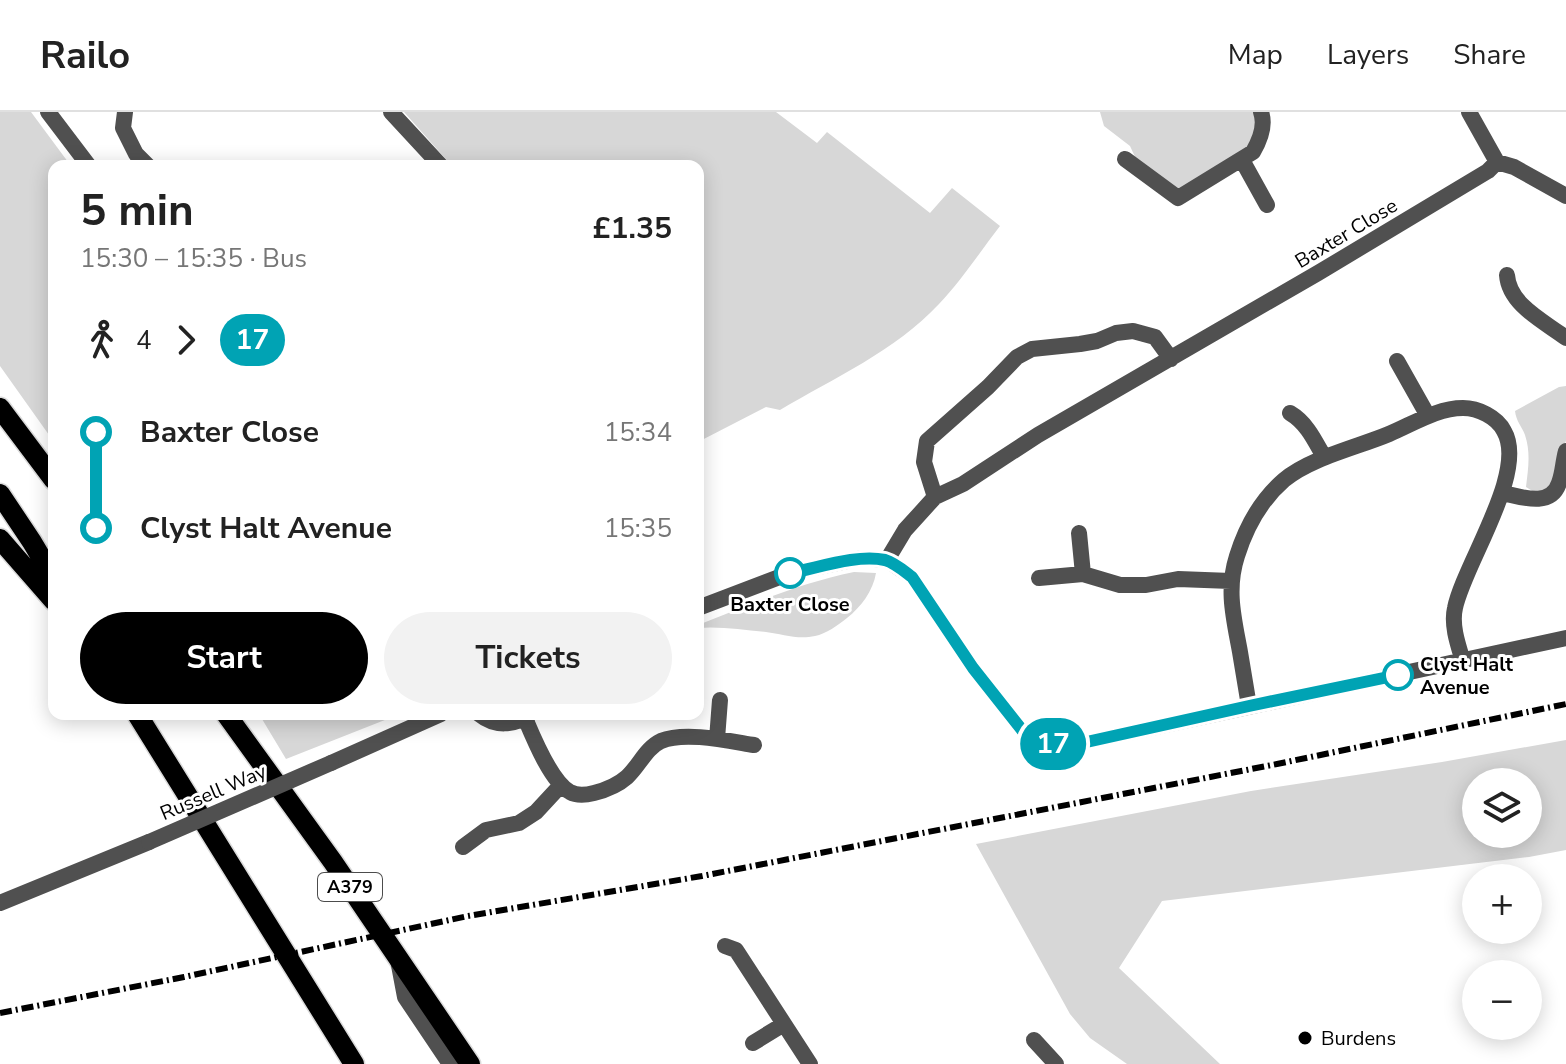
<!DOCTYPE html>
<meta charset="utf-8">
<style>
:root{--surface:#fff;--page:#f2f2f2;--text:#222;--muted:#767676;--line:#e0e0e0;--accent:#000}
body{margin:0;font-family:"Nunito Sans",sans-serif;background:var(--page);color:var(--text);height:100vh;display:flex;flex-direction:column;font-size:30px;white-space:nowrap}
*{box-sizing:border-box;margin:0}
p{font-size:26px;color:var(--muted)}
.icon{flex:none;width:44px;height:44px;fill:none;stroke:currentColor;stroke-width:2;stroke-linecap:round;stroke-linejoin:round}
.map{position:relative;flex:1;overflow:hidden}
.sheet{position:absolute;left:48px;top:48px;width:656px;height:560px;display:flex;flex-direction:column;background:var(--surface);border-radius:16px;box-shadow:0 4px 20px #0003}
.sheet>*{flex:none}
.badge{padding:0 16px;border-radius:26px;font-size:28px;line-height:52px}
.controls{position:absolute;left:1462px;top:656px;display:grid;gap:16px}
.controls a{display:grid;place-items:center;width:80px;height:80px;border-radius:50%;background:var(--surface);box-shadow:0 4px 20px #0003;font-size:40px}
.map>.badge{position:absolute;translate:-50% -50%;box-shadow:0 0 0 4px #fff}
.legs{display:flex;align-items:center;gap:12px;height:88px;padding:0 32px;font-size:26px}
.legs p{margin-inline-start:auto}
.summary{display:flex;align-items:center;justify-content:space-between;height:136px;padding:0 32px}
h1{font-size:44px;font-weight:700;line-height:60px}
.cta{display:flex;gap:16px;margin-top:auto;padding:16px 32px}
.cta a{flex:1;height:92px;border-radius:48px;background:var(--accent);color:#fff;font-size:32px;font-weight:700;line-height:92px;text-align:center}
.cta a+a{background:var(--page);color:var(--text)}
ul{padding:0 32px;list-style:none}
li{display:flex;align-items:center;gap:28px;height:96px;font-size:30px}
li i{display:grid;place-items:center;width:12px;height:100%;margin:0 10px;background:currentColor}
li i::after{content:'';width:20px;height:20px;margin:-10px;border:6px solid;border-radius:50%;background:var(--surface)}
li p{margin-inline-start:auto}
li:first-child i{background:linear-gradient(#0000 50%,currentColor 0)}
li:last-child i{background:linear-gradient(currentColor 50%,#0000 0)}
header{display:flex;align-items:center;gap:48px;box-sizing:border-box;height:112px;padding:0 40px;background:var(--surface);border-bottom:2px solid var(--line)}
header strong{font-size:38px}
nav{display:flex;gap:44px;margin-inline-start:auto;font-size:28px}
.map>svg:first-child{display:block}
.green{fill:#d7d7d7;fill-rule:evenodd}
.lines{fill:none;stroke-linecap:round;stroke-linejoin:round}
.primary-casing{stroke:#dbdbdb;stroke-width:23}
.minor{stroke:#505050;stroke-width:16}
.primary{stroke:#000;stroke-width:20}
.rail{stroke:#000;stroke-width:6;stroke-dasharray:12 4 2 4;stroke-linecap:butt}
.minor-bridge{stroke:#505050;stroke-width:16}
.line-1-casing{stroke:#fff;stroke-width:18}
.line-1{stroke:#00a3b4;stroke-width:12}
.stop-1-dot{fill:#fff;stroke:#00a3b4;stroke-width:4}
.poi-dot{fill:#000;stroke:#fff;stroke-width:3}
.labels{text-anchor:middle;stroke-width:6;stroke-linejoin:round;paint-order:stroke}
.shield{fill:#fff;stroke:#4c4c4c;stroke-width:2}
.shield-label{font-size:18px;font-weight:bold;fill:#000}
.street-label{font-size:20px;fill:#000;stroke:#fff}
.stop-label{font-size:20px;font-weight:bold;fill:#000;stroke:#fff}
.poi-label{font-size:20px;fill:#000;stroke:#fff;text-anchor:start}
</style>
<header>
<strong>Railo</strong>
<nav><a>Map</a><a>Layers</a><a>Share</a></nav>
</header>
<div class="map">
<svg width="1566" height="952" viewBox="0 0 1566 952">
<rect width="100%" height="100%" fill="#fff"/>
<!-- green -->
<path class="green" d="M 0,0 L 31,0 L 71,54 L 54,54 L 54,330 L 0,254 Z
M 404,0 L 776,0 L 817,31 L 827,20 L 930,101 L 952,76 L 1000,114 C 980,140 961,169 939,192 C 895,239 834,266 780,298 L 766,295 L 698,330 L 698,54 L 452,54 Z
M 1100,0 L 1255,0 L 1259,10 L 1249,35 L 1176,79 L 1136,47 L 1130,34 L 1104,14 Z
M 1566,274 L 1566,329 L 1561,340 L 1554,368 L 1546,378 L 1534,380 L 1526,375 C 1528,358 1531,341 1525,323 C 1522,315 1516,309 1515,299 L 1559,275 Z
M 854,460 L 876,461 C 873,479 861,495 847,506 C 838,513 826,522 815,524 C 798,528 782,522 766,520 C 744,518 720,514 698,516 L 698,513 C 749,493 800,471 854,460 Z
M 259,602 L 400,602 L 286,647 Z
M 1566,628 L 1566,738 L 1529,745 L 1162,789 L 1119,856 L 1220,952 L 1127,952 L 1090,926 L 1070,902 L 976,732 L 1251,679 L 1442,650 ZM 1476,670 L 1528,670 L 1528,722 L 1476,722 Z"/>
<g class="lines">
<!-- primary casing -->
<g class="primary-casing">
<path id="primary" d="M 0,296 L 54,368
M 0,382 L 32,430 L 54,467
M 0,427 L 54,489
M 137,602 L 354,952
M 226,602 L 333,750 L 470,952"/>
</g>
<!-- minor -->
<path class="minor" d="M 48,0 L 89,54
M 125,0 L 123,16 L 136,42 L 148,54
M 391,0 L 441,54
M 1469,0 L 1497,50 L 1514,55 L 1566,84
M 1125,47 L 1178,86 L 1253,40 C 1260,28 1266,14 1261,0
M 1242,48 L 1267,93
M 1507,163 C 1509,193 1545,210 1566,226
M 1397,249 L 1428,304
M 1290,301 C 1307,311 1315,329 1324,345
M 1503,381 C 1521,385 1551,396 1559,371 C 1563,361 1563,349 1566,339
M 935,385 L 924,350 L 927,329 L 988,275 L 1017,245 L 1032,237 L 1080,232 L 1097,229 L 1116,221 L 1133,219 L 1155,225 L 1171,247
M 1079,421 L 1083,462
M 887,448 L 905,418 L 935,385 L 963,372 L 1038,323 L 1318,161 L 1488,59 L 1497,50
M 1039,466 L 1083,462 L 1120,473 L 1146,473 L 1178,467 L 1231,469
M 698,496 L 790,461 L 862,446 L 887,448 L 912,465 L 973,556 L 1022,618 L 1049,632 L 1073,633 L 1566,526
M 1249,594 C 1246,576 1243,558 1240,540 C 1234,507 1226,478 1237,444 C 1246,415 1261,388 1284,368 C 1310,346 1358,335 1389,322 C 1413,312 1437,296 1463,296 C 1478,296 1497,305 1504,319 C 1528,360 1464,452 1455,496 C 1451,513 1458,533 1463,549
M 479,602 C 495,615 514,614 530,602
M 525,606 C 533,625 551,670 570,680 C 577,684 586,683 594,681 C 606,678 618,673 627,665 C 639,654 646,636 661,629 C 685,619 729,629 754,633
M 717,627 L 720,588
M 331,651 L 441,602
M 463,735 L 486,718 L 519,711 L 536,700 L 561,673
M 0,791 L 149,730
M 725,834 L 736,838 L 810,952
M 398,848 L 405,885 L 450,952
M 1034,928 L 1056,952
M 753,931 L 784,912"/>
<!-- primary -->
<use href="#primary" class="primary"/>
<!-- rail -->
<path class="rail" d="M 0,901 L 184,865 L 468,804 L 702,764 L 1277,652 L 1566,592"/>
<!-- minor-bridge -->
<path class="minor-bridge" d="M 149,730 L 331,651"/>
</g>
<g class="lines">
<!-- line-1 casing -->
<g class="line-1-casing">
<path id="line-1" d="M 790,461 C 818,456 856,442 885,448 C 895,451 904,459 912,465 L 973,556 L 1022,618 L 1049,632 L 1073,633 L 1249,594 L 1398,563"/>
</g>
<!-- line-1 -->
<use href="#line-1" class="line-1"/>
</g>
<!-- markers -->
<g class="stop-1-dot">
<circle cx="790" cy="461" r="14"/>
<circle cx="1398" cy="563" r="14"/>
</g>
<circle class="poi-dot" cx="1305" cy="926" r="8"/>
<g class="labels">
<!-- shield labels -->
<rect class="shield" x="318" y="761" width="64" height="28" rx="6"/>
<g class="shield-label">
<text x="350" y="781">A379</text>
</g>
<!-- street labels -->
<g class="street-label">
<text transform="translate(1346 121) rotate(-31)" y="7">Baxter Close</text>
<text transform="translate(213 680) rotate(-23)" y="7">Russell Way</text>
</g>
<!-- stop labels -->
<g class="stop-label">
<text x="790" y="499">Baxter Close</text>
<text x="1420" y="559" text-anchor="start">Clyst Halt<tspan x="1420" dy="23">Avenue</tspan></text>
</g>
<!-- poi labels -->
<g class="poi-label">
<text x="1321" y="933">Burdens</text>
</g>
</g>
</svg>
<div class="controls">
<a><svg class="icon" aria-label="layers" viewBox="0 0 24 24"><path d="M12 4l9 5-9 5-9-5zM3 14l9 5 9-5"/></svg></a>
<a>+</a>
<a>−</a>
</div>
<b class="badge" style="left:1053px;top:632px;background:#00a3b4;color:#fff">17</b>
<section class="sheet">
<div class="summary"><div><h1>5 min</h1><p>15:30 – 15:35 · Bus</p></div><b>£1.35</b></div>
<div class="legs"><svg class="icon" aria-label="walk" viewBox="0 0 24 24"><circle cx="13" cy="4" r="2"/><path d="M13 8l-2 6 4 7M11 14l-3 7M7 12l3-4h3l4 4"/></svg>4<svg class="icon" aria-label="forward" viewBox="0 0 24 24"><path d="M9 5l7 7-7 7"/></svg><b class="badge" style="background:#00a3b4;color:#fff">17</b></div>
<ul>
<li><i style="color:#00a3b4"></i><b>Baxter Close</b><p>15:34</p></li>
<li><i style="color:#00a3b4"></i><b>Clyst Halt Avenue</b><p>15:35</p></li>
</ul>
<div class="cta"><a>Start</a><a>Tickets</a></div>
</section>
</div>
